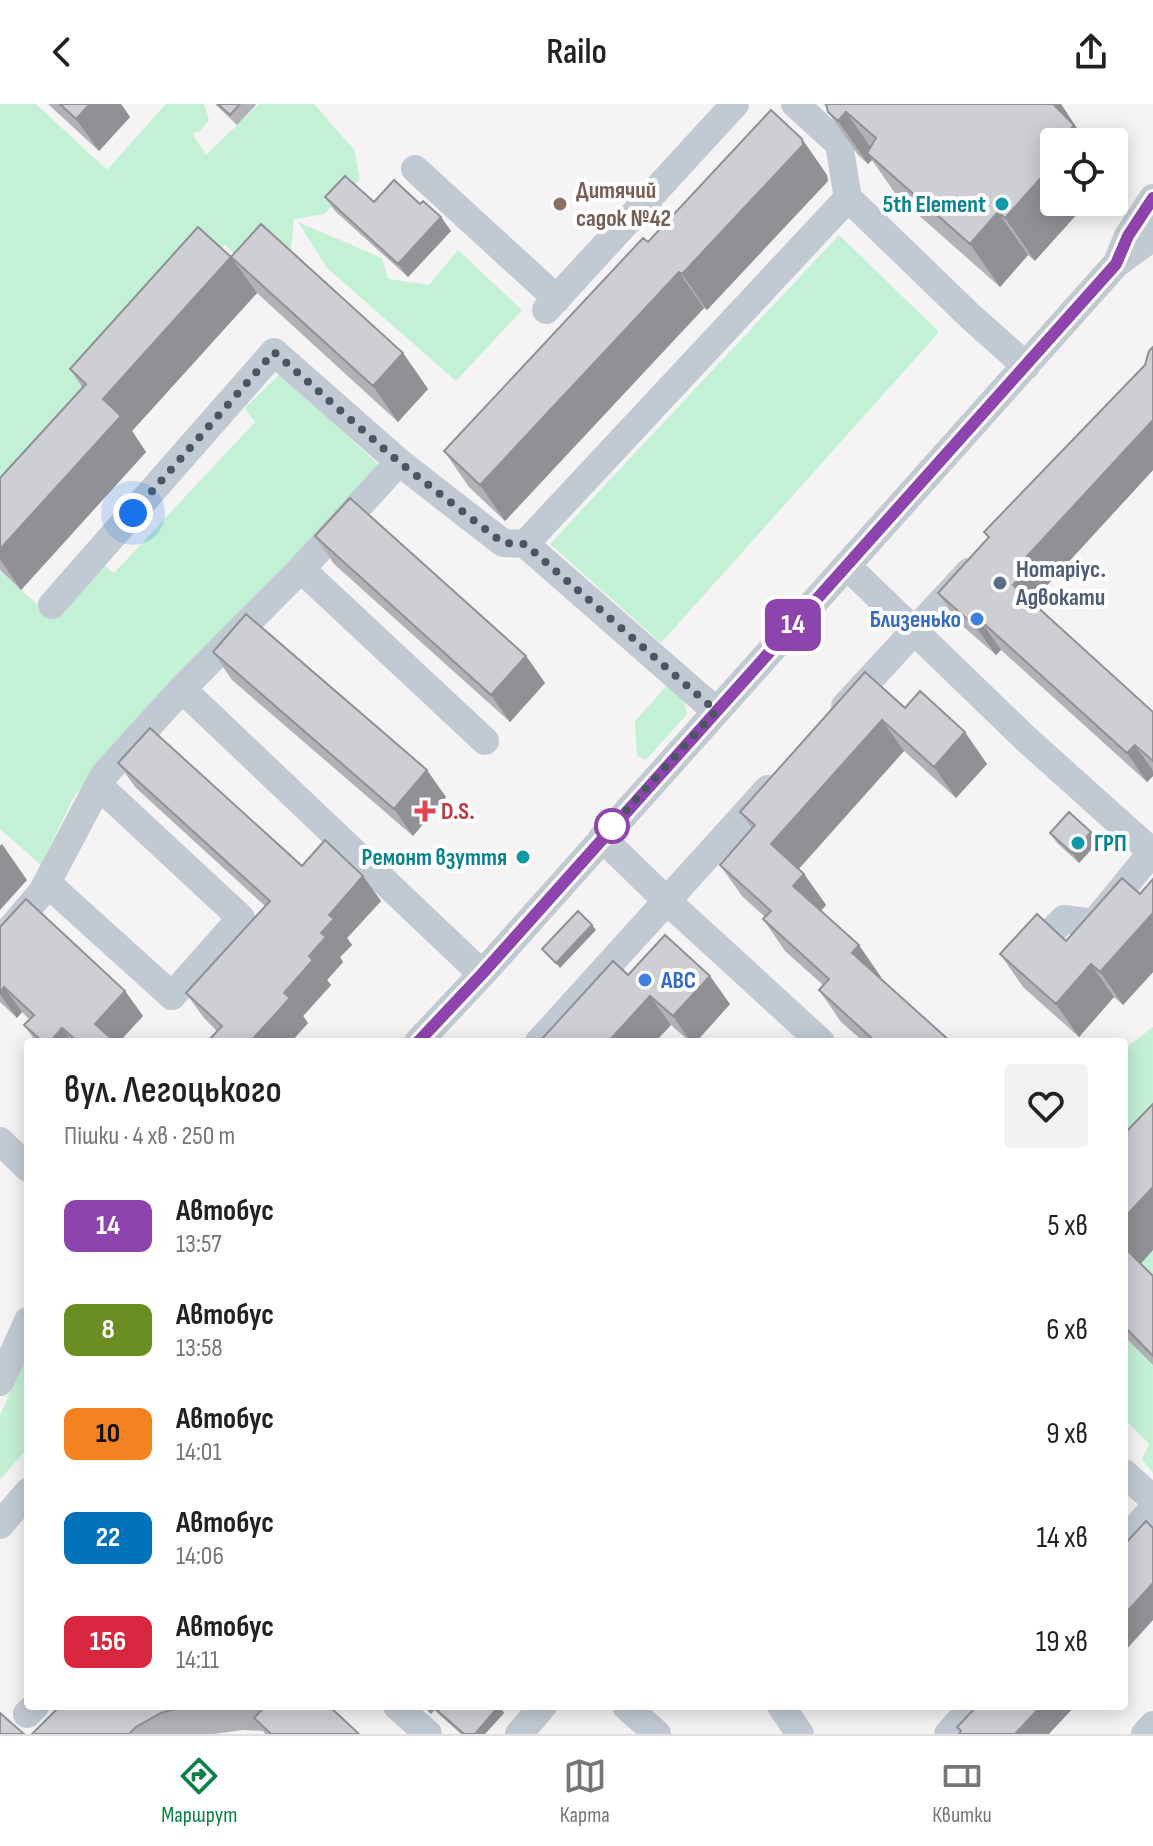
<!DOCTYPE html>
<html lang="uk">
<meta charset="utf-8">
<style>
:root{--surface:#fff;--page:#f2f2f2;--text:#222;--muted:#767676;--line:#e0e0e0;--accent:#0b8043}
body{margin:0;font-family:"Sofia Sans Condensed",sans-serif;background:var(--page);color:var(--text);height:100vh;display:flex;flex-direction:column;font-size:30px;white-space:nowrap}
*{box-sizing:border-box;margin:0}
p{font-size:26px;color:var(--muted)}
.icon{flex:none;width:44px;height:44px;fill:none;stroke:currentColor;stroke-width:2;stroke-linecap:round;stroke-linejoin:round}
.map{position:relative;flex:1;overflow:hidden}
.panel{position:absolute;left:24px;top:934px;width:1104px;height:672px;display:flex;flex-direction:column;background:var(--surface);border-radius:8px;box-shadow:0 4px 20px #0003}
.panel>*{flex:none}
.badge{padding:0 16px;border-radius:12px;font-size:28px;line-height:52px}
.controls{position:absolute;left:1040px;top:24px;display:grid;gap:16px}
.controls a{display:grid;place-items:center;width:88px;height:88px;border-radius:8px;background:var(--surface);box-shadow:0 4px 20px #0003;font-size:40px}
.you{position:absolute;width:40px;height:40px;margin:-20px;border:6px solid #fff;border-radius:50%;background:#1a73e8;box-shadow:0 0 0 12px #1a73e833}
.map>.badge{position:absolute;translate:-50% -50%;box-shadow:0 0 0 4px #fff}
.round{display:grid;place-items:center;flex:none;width:84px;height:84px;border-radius:8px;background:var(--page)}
.summary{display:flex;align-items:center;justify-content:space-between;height:136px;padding:0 40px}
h1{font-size:38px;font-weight:600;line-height:60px}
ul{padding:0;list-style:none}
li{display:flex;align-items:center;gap:24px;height:104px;padding:0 40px}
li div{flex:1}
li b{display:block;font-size:30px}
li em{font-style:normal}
li .badge{min-width:88px;font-weight:700;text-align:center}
header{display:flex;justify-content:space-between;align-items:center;height:104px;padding:0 40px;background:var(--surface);font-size:36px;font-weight:600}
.tabs{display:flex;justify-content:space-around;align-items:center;height:112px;border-top:2px solid var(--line);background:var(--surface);font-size:22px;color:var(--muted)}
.tabs a{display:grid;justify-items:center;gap:4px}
.tabs .active{color:var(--accent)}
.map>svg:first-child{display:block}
.green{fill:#c3f1d5}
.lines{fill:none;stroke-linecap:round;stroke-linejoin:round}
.minor{stroke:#c1cad2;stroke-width:28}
.wall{fill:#b0b2b7}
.shaded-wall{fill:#909195}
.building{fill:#cdcfd5;stroke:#909195;stroke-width:2}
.line-casing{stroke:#fff;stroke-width:18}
.line{stroke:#8e44ad;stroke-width:12}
.walk{stroke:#4a5661;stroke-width:8;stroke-dasharray:0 14.4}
.education-dot{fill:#8d6e63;stroke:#fff;stroke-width:3}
.culture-dot{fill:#0f9aa8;stroke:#fff;stroke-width:3}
.service-dot{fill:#5c6f8a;stroke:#fff;stroke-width:3}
.shop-dot{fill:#3f7fe0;stroke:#fff;stroke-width:3}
.health-dot{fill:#e0444e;stroke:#fff;stroke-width:3}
.stop-dot{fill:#fff;stroke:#8e44ad;stroke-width:4}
.labels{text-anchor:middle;stroke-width:8;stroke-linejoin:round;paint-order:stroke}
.education-label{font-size:24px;font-weight:bold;fill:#785e54;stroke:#fff;text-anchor:start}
.culture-label{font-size:24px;font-weight:bold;fill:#0d838f;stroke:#fff;text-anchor:end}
.service-label{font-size:24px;font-weight:bold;fill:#4e5e75;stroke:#fff;text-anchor:start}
.shop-label{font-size:24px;font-weight:bold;fill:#366cbe;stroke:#fff;text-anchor:end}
.health-label{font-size:24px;font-weight:bold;fill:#be3a42;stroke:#fff;text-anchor:start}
</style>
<header><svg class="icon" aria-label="back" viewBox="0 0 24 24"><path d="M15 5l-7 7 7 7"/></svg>Railo<svg class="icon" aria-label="share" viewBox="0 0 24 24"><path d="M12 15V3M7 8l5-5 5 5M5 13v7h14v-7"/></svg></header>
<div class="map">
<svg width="1153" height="1630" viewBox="0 0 1153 1630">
<rect width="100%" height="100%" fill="#f5f3f3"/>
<!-- green -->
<path class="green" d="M 0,0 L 36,0 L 107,66 L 166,0 L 204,0 L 209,16 L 200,27 L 192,29 L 206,51 L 259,0 L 314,0 L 354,46 L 360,75 L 324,110 L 294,115 L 291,144 L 262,176 L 225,141 L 0,395 Z
M 298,118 L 382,154 L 388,175 L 429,181 L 458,146 L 522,206 L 456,277 L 327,164 Z
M 839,131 L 939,228 L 661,539 L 550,440 Z
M 281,269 L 384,366 L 74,692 L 41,761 L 0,725 L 0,467 L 51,513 L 101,459 L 114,469 L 255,318 L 245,304 Z
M 672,576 L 683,591 L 687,610 L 646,656 L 637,652 L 635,617 Z
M 1153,923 L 1153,1369 L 1142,1355 L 1149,1340 L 1124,1314 L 1124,945 Z
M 28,1248 L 28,1343 L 0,1376 L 0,1311 Z"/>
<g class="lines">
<!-- minor -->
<path class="minor" d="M 795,0 L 839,40 L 848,94 L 971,213 L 1026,262
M 415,65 L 557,195
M 1118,156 L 1128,132 L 1153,94
M 546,206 L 735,0
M 525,440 L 848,94
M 847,462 L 1025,634 L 1152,748 L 1094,819 L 1064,815 L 1027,853
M 301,465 L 485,637
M 52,501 L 274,248 L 399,358 L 503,439 L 525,440 L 716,607
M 182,585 L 482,870
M 845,602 L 969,468
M 602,734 L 666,796 L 821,938
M 47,779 L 172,892 L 241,814 L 99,682
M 0,837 L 42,788 L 104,671 L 182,585 L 301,465 L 399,358
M 418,938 L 482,870 L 1116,160 L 1153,133
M 539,938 L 768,685
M 0,1037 L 28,1064
M 0,1278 L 28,1217
M 1124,1369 L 1153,1395
M 0,1421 L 28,1388
M 1124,1437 L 1153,1405
M 397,1602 L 428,1630
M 626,1602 L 657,1630
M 781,1602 L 800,1630
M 27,1610 L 35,1602
M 519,1630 L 543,1602
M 948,1630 L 973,1602
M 1145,1630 L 1153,1621"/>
</g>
<!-- wall -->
<path class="wall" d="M 48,0 L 121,0 L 130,13 L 99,47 Z
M 215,0 L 255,0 L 256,1 L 237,21 Z
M 823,0 L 1061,0 L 1086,38 L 1054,38 L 1035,157 L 1028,151 L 1000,183 L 897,92 L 872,56 L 868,60 L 858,51 L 828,8 L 827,3 Z
M 802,35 L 827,71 L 828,77 L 707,206 L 704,204 L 505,417 L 469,383 L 444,347 L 648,138 Z
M 325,93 L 374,98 L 420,100 L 441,113 L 451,127 L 408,173 L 335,107 Z
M 231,153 L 403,249 L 428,285 L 398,318 L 257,189 L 132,327 L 146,348 L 21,486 L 0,466 L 0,374 L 82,283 L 70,265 Z
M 1153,243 L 1153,366 L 1040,489 L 1045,496 L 1038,504 L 1153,608 L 1153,672 L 1147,678 L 1001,546 L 996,551 L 958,518 L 938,489 L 988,434 L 984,428 L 1145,261 Z
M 315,432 L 526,552 L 545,579 L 510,618 L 334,460 Z
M 213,548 L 446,693 L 413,732 L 232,576 Z
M 905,604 L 987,660 L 956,694 L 904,647 L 799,765 L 804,770 L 826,801 L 821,807 L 881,873 L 880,874 L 951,938 L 864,938 L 841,918 L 819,886 L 823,881 L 785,847 L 763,815 L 765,813 L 742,792 L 720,761 L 752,725 L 740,708 Z
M 118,659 L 302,762 L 363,772 L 381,797 L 347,834 L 352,841 L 340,853 L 343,858 L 327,876 L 331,881 L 303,912 L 308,919 L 291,938 L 207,938 L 217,927 L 204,914 L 186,889 L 265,802 L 136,684 Z
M 1091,728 L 1098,738 L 1079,759 L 1057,739 L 1050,729 Z
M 1153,775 L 1153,868 L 1123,901 L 1114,893 L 1079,933 L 1023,883 L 1000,850 L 1066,837 L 1140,790 Z
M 0,823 L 125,887 L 143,912 L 119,938 L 36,938 L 24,921 L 30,916 L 22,908 L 17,914 L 0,898 Z
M 628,871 L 730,900 L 696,938 L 690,938 L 671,921 L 655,938 L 539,938 Z
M 1124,1030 L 1140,1160 L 1153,1172 L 1153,1261 L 1124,1232 Z
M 60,1602 L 329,1602 L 359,1630 L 265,1630 L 263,1627 L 243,1626 L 213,1630 L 32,1630 Z
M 422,1602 L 499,1602 L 504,1609 L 485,1630 L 461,1630 L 434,1606 L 431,1610 Z"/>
<!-- shaded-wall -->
<path class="shaded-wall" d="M 90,0 L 121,0 L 130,13 L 99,47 L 76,15 Z
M 1053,0 L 1061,0 L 1086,38 L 1060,38 Z
M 846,8 L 876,51 L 867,49 L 872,56 L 868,60 L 838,17 Z
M 802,35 L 827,71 L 828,77 L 707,206 L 682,170 Z
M 1054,59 L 1054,98 L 1088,98 L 1035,157 L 1005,114 Z
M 998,108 L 1028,151 L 1000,183 L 970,140 Z
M 441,113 L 451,127 L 408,173 L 398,160 Z
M 231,153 L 257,189 L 132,327 L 146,348 L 21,486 L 0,455 L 0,445 L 103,295 Z
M 679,168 L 704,204 L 505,417 L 480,381 Z
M 403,249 L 428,285 L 398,318 L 373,282 Z
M 1153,316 L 1153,366 L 1040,489 L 1045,496 L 1033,510 L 1013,481 L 1018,462 Z
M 981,517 L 1001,546 L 996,551 L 976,523 Z
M 526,552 L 545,579 L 510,618 L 491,591 Z
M 882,616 L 904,647 L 793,771 L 771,740 Z
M 965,628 L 987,660 L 956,694 L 934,663 Z
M 1135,641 L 1153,667 L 1153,672 L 1147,678 L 1127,649 Z
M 427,666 L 446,693 L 413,732 L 394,705 Z
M 1091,728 L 1098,738 L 1079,759 L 1072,749 Z
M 2,740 L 27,776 L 0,806 L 0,742 Z
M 804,770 L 826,801 L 815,813 L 793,782 Z
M 363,772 L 381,797 L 347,834 L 352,841 L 340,853 L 343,858 L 327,876 L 331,881 L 303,912 L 308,919 L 291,938 L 250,938 L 309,852 L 321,829 L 329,811 Z
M 1153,809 L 1153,868 L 1123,901 L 1100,868 Z
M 592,821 L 596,826 L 560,864 L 556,859 Z
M 859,841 L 881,873 L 874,880 L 852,849 Z
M 1091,860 L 1114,893 L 1079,933 L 1056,900 Z
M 710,872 L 730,900 L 696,938 L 691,938 L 673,912 Z
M 4,883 L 22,908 L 17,914 L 0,890 L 0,888 Z
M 125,887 L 143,912 L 119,938 L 108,938 L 95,920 Z
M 650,892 L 671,921 L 655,938 L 608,938 Z
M 62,924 L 72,938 L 50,938 Z
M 1153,1083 L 1153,1146 L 1136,1165 L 1124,1148 L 1124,1114 Z
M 1153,1479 L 1153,1516 L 1124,1548 L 1124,1511 Z
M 428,1602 L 431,1602 L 434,1606 L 431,1610 L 427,1604 Z
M 499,1602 L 504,1609 L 485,1630 L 475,1630 Z
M 1041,1602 L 1075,1602 L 1049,1630 L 1015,1630 Z"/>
<!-- building -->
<path class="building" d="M 60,0 L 90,0 L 76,15 Z
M 218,0 L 240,0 L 230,11 Z
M 826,0 L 1053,0 L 1074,21 L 1060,38 L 1054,38 L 1054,59 L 1005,114 L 998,108 L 970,140 L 867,49 L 876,34 L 846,8 L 838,17 L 828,8 Z
M 771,6 L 802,35 L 803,41 L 682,170 L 679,168 L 480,381 L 444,347 L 643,134 L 648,138 Z
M 345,72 L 374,98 L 394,76 L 420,100 L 423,97 L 441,113 L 398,160 L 325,93 Z
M 261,120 L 403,249 L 373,282 L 231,153 Z
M 198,123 L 231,153 L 103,295 L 121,312 L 0,445 L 0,374 L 86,280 L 70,265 Z
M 1153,243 L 1153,316 L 1018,462 L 1025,468 L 1013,481 L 1153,608 L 1153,657 L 1135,641 L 1127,649 L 981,517 L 976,523 L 938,489 L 989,433 L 984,428 L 1145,261 L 1149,247 Z
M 350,394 L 526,552 L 491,591 L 315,432 Z
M 246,510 L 427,666 L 394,705 L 213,548 Z
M 865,568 L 905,604 L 920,587 L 965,628 L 934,663 L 882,616 L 771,740 L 804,770 L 793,782 L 859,841 L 852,849 L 951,938 L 876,938 L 819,886 L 829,875 L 763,815 L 771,807 L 720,761 L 755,721 L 740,708 Z
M 150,624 L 302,762 L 325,736 L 363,772 L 329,811 L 334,815 L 321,829 L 326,833 L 309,852 L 313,856 L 284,889 L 290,894 L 250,938 L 207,938 L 222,922 L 186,889 L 270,797 L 118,659 Z
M 1069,708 L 1091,728 L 1072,749 L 1050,729 Z
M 1122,774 L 1140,790 L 1153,775 L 1153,809 L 1100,868 L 1091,860 L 1056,900 L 1000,850 L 1037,810 L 1066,837 Z
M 26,795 L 125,887 L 95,920 L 115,938 L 78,938 L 62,924 L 50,938 L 43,938 L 24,921 L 34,911 L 4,883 L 0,888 L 0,823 Z
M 578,807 L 592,821 L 556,859 L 542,845 Z
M 665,831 L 710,872 L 673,912 L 650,892 L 608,938 L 539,938 L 613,857 L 628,871 Z
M 1153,1000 L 1153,1083 L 1124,1114 L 1124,1030 Z
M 1124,1143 L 1153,1172 L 1153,1252 L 1124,1222 Z
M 1146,1417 L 1153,1424 L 1153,1479 L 1124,1511 L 1124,1441 Z
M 60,1602 L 184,1602 L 161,1609 L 136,1623 L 129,1630 L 32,1630 Z
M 265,1602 L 329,1602 L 359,1630 L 271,1630 L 254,1614 Z
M 432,1602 L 499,1602 L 475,1630 L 464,1630 Z
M 977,1602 L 1041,1602 L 1015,1630 L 959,1630 L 961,1627 L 957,1623 Z
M 0,1609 L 24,1630 L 0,1630 Z"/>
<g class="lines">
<!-- line casing -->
<g class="line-casing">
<path id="line" d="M 418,938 L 482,870 L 1116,160 L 1128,132 L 1153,94"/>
</g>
<!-- line -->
<use href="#line" class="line"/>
<!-- walk -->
<path class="walk" d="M 133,409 L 274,248 L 399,358 L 503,439 L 525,440 L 716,607 L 612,722"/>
</g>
<!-- markers -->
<circle class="education-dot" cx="560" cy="100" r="8"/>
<g class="culture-dot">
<circle cx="1002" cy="100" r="8"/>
<circle cx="1078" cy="739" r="8"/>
<circle cx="523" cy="753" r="8"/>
</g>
<circle class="service-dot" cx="1000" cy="479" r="8"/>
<g class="shop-dot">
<circle cx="977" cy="515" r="8"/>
<circle cx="645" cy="876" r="8"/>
</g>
<path class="health-dot" d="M421 695h8v8h8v8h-8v8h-8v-8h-8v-8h8z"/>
<circle class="stop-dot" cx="612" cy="722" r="16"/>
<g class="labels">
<!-- education labels -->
<g class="education-label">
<text x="576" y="94">Дитячий<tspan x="576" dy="28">садок №42</tspan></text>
</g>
<!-- culture labels -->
<g class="culture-label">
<text x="986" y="108">5th Element</text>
<text x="1094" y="747" text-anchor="start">ГРП</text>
<text x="507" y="761">Ремонт взуття</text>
</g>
<!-- service labels -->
<g class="service-label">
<text x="1016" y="473">Нотаріус.<tspan x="1016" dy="28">Адвокати</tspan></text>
</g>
<!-- shop labels -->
<g class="shop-label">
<text x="961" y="523">Близенько</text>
<text x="661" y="884" text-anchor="start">ABC</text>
</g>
<!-- health labels -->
<g class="health-label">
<text x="441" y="715">D.S.</text>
</g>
</g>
</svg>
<div class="controls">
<a><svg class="icon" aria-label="locate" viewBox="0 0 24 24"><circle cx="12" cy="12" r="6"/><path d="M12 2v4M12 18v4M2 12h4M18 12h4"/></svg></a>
</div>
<div class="you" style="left:133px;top:409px"></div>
<b class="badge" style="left:793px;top:521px;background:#8e44ad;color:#fff">14</b>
<section class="panel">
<div class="summary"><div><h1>вул. Легоцького</h1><p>Пішки · 4 хв · 250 m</p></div><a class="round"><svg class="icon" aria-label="heart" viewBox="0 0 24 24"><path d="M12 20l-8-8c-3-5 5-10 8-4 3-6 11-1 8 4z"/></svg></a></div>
<ul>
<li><span class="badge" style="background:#8e44ad;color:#fff">14</span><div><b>Автобус</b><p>13:57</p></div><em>5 хв</em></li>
<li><span class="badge" style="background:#6b8e23;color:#fff">8</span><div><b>Автобус</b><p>13:58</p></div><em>6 хв</em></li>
<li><span class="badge" style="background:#f58220;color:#111">10</span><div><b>Автобус</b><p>14:01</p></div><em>9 хв</em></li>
<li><span class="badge" style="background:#0072bc;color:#fff">22</span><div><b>Автобус</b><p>14:06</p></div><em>14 хв</em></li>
<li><span class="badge" style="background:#d7263d;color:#fff">156</span><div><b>Автобус</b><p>14:11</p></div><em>19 хв</em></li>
</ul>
</section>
</div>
<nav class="tabs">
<a class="active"><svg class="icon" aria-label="directions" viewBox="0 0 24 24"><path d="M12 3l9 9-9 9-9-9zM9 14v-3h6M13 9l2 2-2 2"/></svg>Маршрут</a>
<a><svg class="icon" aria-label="map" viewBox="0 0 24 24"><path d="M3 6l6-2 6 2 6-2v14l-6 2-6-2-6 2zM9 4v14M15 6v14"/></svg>Карта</a>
<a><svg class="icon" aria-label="tickets" viewBox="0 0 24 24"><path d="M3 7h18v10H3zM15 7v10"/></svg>Квитки</a>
</nav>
